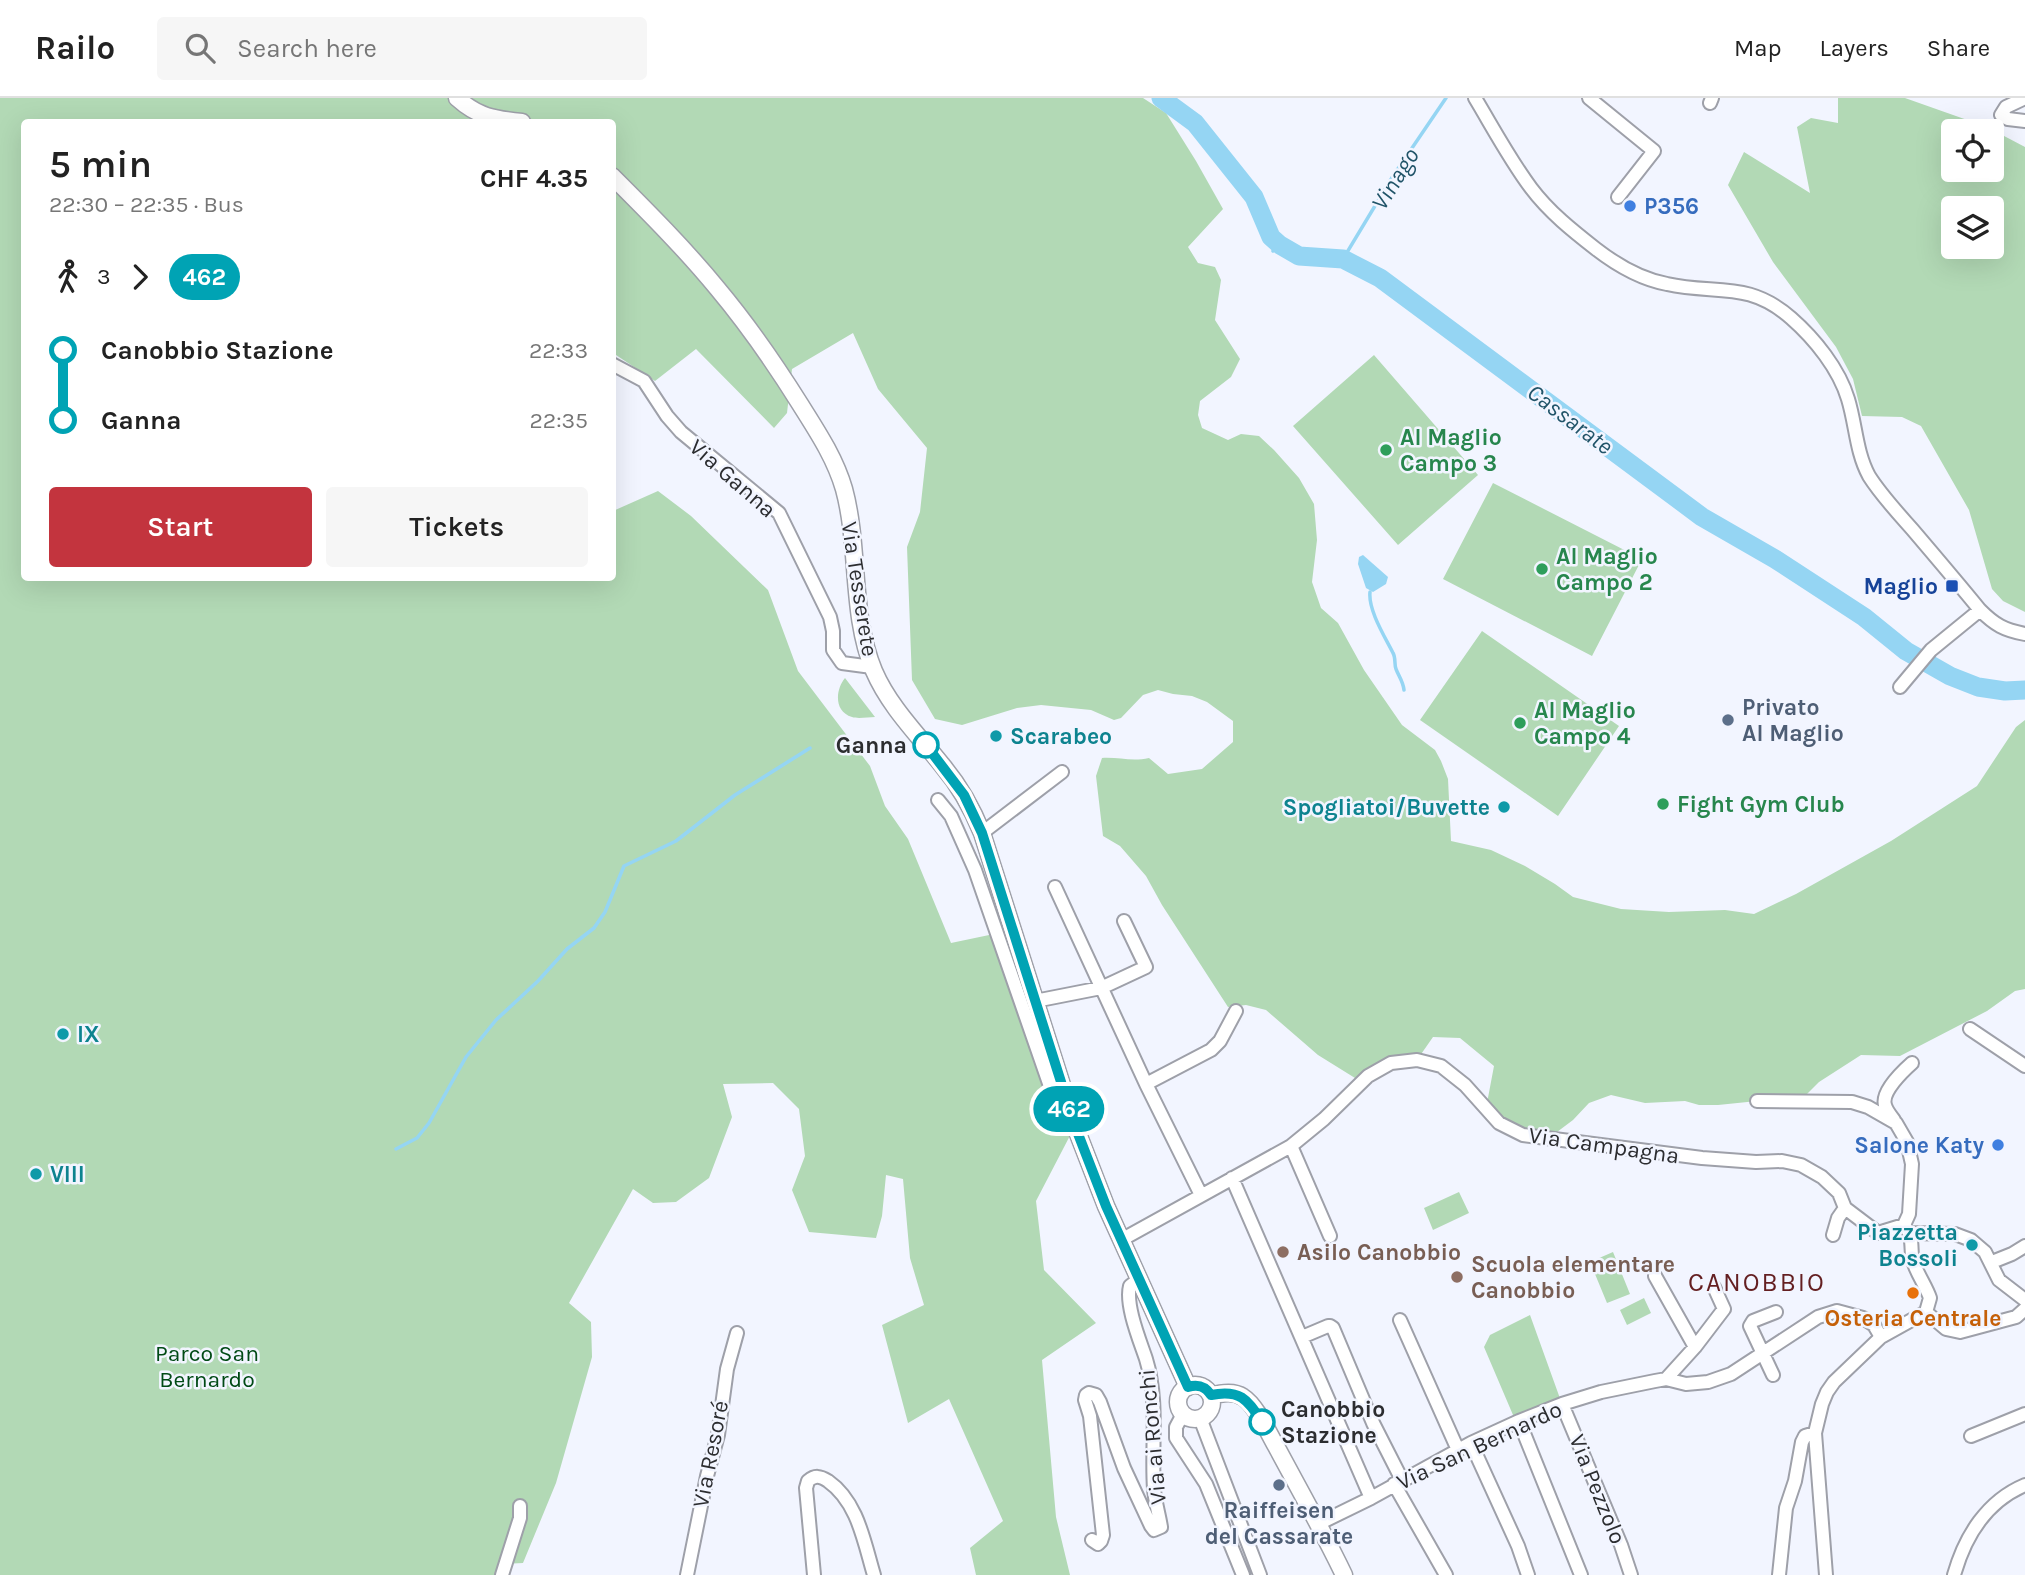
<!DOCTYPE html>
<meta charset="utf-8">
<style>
:root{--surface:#fff;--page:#f6f6f6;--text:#222;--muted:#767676;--line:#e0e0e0;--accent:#c3343e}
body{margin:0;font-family:Karla,sans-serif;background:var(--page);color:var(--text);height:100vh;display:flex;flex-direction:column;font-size:26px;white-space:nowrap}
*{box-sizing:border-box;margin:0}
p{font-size:23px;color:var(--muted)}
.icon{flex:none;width:38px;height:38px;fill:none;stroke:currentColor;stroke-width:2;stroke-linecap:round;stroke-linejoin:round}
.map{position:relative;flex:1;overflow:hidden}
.sheet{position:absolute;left:21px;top:21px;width:595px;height:462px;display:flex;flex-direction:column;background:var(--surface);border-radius:7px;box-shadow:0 7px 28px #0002}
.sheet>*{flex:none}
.badge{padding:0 14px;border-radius:23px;font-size:24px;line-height:46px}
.buttons{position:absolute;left:1941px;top:21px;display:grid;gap:14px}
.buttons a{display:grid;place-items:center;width:63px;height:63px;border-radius:7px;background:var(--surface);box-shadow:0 7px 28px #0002;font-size:35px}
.map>.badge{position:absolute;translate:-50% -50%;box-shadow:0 0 0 4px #fff}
.legs{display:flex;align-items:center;gap:10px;height:77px;padding:0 28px;font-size:23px}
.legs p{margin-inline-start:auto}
.summary{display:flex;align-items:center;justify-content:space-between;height:119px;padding:0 28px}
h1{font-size:38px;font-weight:600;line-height:52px}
.primary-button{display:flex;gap:14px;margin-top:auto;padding:14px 28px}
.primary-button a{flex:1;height:80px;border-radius:7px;background:var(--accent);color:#fff;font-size:28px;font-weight:600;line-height:80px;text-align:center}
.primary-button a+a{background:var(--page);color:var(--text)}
ul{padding:0 28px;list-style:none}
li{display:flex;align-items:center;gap:24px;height:70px;font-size:26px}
li i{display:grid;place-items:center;width:10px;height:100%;margin:0 9px;background:currentColor}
li i::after{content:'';width:18px;height:18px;margin:-9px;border:5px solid;border-radius:50%;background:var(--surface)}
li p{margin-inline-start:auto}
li:first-child i{background:linear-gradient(#0000 50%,currentColor 0)}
li:last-child i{background:linear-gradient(currentColor 50%,#0000 0)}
header{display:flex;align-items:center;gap:42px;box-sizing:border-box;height:98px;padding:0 35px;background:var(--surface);border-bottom:2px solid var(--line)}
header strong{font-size:33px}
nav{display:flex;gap:38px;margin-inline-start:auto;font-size:24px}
.search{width:490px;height:63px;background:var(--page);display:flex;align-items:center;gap:18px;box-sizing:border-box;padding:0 24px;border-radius:7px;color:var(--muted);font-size:26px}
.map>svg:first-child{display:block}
.green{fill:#b2d9b5;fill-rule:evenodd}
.water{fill:#95d5f3}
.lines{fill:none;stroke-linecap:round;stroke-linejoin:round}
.stream{stroke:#95d5f3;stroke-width:3.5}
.river{stroke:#95d5f3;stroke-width:19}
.minor-casing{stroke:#9ea0a9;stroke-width:16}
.major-casing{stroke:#9ea0a9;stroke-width:19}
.minor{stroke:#fff;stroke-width:12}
.major{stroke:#fff;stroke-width:16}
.line-1-casing{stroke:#fff;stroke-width:16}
.line-1{stroke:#00a3b4;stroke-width:10}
.shop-dot{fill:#3f7fe0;stroke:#f2f5ff;stroke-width:2.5}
.leisure-dot{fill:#2e9e5b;stroke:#f2f5ff;stroke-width:2.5}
.transit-dot{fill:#1a4fb4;stroke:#f2f5ff;stroke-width:2.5}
.service-dot{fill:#5c6f8a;stroke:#f2f5ff;stroke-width:2.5}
.culture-dot{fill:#0f9aa8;stroke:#f2f5ff;stroke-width:2.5}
.stop-1-dot{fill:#fff;stroke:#00a3b4;stroke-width:3.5}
.education-dot{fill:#8d6e63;stroke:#f2f5ff;stroke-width:2.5}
.food-dot{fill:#e8710a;stroke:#f2f5ff;stroke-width:2.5}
.labels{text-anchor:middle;stroke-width:5;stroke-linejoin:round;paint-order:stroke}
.shop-label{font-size:23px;font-weight:bold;fill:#366cbe;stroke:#f2f5ff;text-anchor:start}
.leisure-label{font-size:23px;font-weight:bold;fill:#27864d;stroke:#f2f5ff;text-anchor:start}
.street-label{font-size:23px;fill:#2c2d30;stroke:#f2f5ff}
.transit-label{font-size:23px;font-weight:bold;fill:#164399;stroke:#f2f5ff;text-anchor:end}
.service-label{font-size:23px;font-weight:bold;fill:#4e5e75;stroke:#f2f5ff;text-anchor:start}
.culture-label{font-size:23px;font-weight:bold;fill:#0d838f;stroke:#f2f5ff;text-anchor:start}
.stop-label{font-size:23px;font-weight:bold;fill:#2c2d30;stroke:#f2f5ff;text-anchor:end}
.education-label{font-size:23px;font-weight:bold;fill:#785e54;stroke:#f2f5ff;text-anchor:start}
.food-label{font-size:23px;font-weight:bold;fill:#c56008;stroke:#f2f5ff}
.park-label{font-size:23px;fill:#004a15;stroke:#f2f5ff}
.water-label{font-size:24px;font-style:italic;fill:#215469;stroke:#f2f5ff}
.quarter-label{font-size:26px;letter-spacing:2px;fill:#641f21;stroke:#f2f5ff}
</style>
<header>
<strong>Railo</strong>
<div class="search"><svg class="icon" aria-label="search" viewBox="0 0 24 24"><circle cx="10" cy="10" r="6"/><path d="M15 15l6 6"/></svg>Search here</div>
<nav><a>Map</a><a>Layers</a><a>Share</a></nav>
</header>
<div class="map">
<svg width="2025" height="1477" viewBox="0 0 2025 1477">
<rect width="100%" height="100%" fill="#f2f5ff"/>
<!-- green -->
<path class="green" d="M 0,0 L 1143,0 L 1166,15 L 1196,63 L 1223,111 L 1188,149 L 1198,165 L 1215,169 L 1221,182 L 1215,222 L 1240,261 L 1231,279 L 1200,303 L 1198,317 L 1202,330 L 1228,342 L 1241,336 L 1259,338 L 1274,352 L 1299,380 L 1314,406 L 1317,442 L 1312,484 L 1321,510 L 1338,525 L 1364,572 L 1402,627 L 1435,652 L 1441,663 L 1448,681 L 1451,743 L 1491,752 L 1525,768 L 1555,786 L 1573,799 L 1621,811 L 1669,814 L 1725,812 L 1754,816 L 1796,796 L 1891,743 L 1977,688 L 2016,629 L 2025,622 L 2025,891 L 2015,893 L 1987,913 L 1900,958 L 1861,957 L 1819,984 L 1800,1003 L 1757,1003 L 1718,1007 L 1699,1007 L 1685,1003 L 1645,1005 L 1611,997 L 1589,1005 L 1573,1022 L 1553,1037 L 1509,1026 L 1502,1021 L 1487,1005 L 1494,968 L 1460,940 L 1433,939 L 1417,962 L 1368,978 L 1355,980 L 1318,957 L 1266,912 L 1246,907 L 1228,909 L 1162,807 L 1146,778 L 1120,748 L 1103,738 L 1096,678 L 1102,660 C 1119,659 1132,664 1149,660 L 1168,676 L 1202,671 L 1233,644 L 1233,623 L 1207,604 L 1192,598 L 1173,596 L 1158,592 L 1143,597 L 1121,620 L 1114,622 L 1091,612 L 1041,607 L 1017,610 L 962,627 L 935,621 L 912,582 L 907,449 L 920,414 L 927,350 L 878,291 L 853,235 L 792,271 L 787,315 L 774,330 L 696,251 L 655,283 L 613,255 L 612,24 L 24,24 L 24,480 L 612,480 L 613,413 L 658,393 L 691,418 L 768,492 L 798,573 L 870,668 L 885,708 L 908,741 L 951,845 L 1013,832 L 1075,1028 L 1036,1103 L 1044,1172 L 1096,1225 L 1042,1262 L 1056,1419 L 1070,1477 L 976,1477 L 970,1450 L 1003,1423 L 949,1301 L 908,1325 L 882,1227 L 924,1207 L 910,1160 L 903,1081 L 886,1077 L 882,1118 L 876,1140 L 809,1134 L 792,1092 L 805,1058 L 799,1011 L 773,985 L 723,986 L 732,1019 L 709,1080 L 676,1104 L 653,1105 L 633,1091 L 569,1205 L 591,1224 L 592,1259 L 556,1385 L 523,1465 L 499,1466 L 498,1477 L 0,1477 Z
M 1838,0 L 1905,0 L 1987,29 L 2025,49 L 2025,514 L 2003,503 L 1992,491 L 1969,412 L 1921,328 L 1902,319 L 1862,318 L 1853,281 L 1836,249 L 1773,164 L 1728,87 L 1744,54 L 1810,95 L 1797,29 L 1811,20 L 1838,25 ZM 1953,33 L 1992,33 L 1992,72 L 1953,72 ZM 1953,110 L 1992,110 L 1992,149 L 1953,149 Z
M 1374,257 L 1478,377 L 1398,447 L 1293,328 Z
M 1493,385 L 1642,461 L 1592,558 L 1443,481 Z
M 1482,533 L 1619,628 L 1558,718 L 1420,622 Z
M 845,580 L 875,619 C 868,619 858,621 852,619 C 833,613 836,591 845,580 Z
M 1459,1094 L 1469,1115 L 1433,1132 L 1424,1110 Z
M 1613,1154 L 1630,1196 L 1607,1205 L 1590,1164 Z
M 1644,1200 L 1651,1215 L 1627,1227 L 1620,1212 Z
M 1530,1217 L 1562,1306 L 1516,1324 L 1484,1249 L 1490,1237 Z"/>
<!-- water -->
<path class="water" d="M 1363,457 L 1388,479 L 1386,486 L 1373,494 L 1366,490 L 1358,466 L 1359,459 Z"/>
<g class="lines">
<!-- stream -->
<path class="stream" d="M 1273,153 L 1280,147
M 1343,161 L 1393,78 L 1446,0
M 1370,494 C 1368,512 1385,539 1393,555 C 1396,560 1394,566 1396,571 C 1399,579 1403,583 1404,592
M 396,1051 L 417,1040 L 429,1025 L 466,959 L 496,922 L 538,883 L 567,851 L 594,830 L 605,814 L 624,768 L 676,743 L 735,697 L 810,650"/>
<!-- river -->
<path class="river" d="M 1161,0 L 1195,25 L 1254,99 L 1271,139 L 1280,147 L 1299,158 L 1343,161 L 1380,180 L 1702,419 L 1775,461 L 1864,519 L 1906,553 L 1950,578 L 1978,589 L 2005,593 L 2025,592"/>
<!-- minor casing -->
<g class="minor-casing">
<path id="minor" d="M 1475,0 C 1493,30 1510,62 1531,90 C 1549,114 1573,133 1596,151 C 1618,168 1640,181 1667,186 C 1715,197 1748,182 1791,220 C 1815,241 1839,271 1848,301 C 1856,327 1856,354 1869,378 C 1881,397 1897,414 1912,431 C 1935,458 1958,485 1980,512 C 1995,527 2004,532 2025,536
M 1589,0 L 1654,53 L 1618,99
M 2025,0 L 2006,9 L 2001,17 L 2008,21 L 2025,23
M 1710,5 L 1712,0
M 612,266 L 644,283 L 667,318 L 681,334 L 779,415 L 830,519 L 833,533 L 833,552 L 842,565 L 872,569
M 1900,589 L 1931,552 L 1980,512
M 938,702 L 951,718 L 975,772 L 1061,1020 L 1065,1027 L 1075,1028
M 982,735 L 1062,674
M 1055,789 L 1146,986 L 1211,952 L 1220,943 L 1236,913
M 1035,903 L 1101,890 L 1146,869 L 1124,823
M 1970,931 L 2025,968
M 1146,986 L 1201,1097
M 1757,1003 L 1852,1004 L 1868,1009 L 1896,1025 L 1907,1044 L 1912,1066 L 1909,1116 L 1904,1127
M 1894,1022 C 1891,1018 1886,1012 1885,1007 C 1881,994 1903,973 1912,965
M 1291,1048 L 1330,1138
M 1232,1080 L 1371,1400
M 1906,1130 C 1914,1140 1910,1152 1913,1163 C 1917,1176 1926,1188 1930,1200 L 1926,1214
M 1910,1135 L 1955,1136 L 1971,1142 L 1985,1154 L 1999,1182 L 2025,1202
M 1833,1137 L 1838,1120 L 1845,1110
M 1121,1142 L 1291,1048 L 1324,1021 L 1368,978 L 1391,965 L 1417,962 L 1441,968 L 1465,987 L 1499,1025 L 1523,1037 L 1702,1060 L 1756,1064 L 1782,1063 L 1801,1067 L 1822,1079 L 1839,1095 L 1845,1110 L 1878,1135 L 1904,1127
M 1992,1164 L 2012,1156 L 2025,1148
M 1655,1178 L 1695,1249
M 1926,1214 L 1946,1231 L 1960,1234 L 2016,1219 L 2025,1211
M 1400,1222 L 1458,1352
M 1302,1239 L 1328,1228 L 1330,1228 L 1333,1230 L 1373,1325 L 1402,1382
M 1773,1277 L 1750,1228 L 1753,1223 L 1776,1214
M 1666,1281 L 1695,1249 L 1724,1211 L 1714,1189
M 1562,1306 L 1621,1447 L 1631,1477
M 1183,1316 L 1176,1329 L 1176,1340 L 1206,1386 L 1243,1477
M 1200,1320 L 1260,1477
M 1519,1323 L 1581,1477
M 1971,1338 L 2025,1316
M 1471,1345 L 1518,1448 L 1528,1477
M 1394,1386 L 1446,1477
M 1318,1426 L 1371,1400 L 1471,1345 L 1519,1323 L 1562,1306 L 1601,1294 L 1655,1283 L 1666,1281 L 1686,1286 L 1708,1284 L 1731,1276 L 1818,1219 L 1837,1213 L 1863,1220 L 1874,1227 L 1881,1239
M 1092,1442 L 1098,1446 L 1101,1443 L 1103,1437 L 1090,1318 L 1085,1302 L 1086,1297 L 1089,1295 L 1096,1297 L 1100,1304 L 1124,1370 L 1151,1428 L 1154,1432 L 1161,1429 C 1159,1416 1155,1404 1154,1391 C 1151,1349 1159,1303 1146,1261 C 1140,1243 1125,1207 1130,1188 L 1139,1181
M 502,1477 L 520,1420 L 520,1408
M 687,1477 L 707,1378 L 718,1337 L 727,1271 L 737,1235
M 814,1477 L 806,1390 L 808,1383 C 815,1377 820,1378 828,1383 C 858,1404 864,1444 874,1477
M 1779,1477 L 1786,1410 L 1795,1383 L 1802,1344 L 1805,1338 L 1815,1335
M 1826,1477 L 1815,1335 L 1822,1306 L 1827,1294 L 1834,1284 L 1881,1239 L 1926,1214
M 1954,1477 C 1965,1438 1987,1403 2025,1387"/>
</g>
<!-- major casing -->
<g class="major-casing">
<path id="major" d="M 457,0 C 478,19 494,21 522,24
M 612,78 C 648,114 685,151 717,190 C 748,227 775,266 800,306 C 817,333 835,360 844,391 C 860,450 850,516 874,573 C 889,608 918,637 942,667 C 959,687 972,710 982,735 L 1075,1028 L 1106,1108 L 1188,1289
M1178 1304a17 17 0 1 1 34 0a17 17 0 1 1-34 0Z
M 1211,1298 C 1221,1295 1234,1293 1243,1299 C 1256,1307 1268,1334 1276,1348 C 1299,1391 1323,1433 1344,1477"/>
</g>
<!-- minor -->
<use href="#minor" class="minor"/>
<!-- major -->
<use href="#major" class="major"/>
</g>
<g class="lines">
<!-- line-1 casing -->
<g class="line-1-casing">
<path id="line-1" d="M 926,647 L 964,697 L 982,735 L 1075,1028 L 1106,1108 L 1188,1289 C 1198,1286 1205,1288 1211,1297 C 1239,1291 1248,1301 1262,1324"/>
</g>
<!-- line-1 -->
<use href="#line-1" class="line-1"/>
</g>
<!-- markers -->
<g class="shop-dot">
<circle cx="1630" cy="108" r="7"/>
<circle cx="1998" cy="1047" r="7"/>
</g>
<g class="leisure-dot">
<circle cx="1386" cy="352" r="7"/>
<circle cx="1542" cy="471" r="7"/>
<circle cx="1520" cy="625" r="7"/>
<circle cx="1663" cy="706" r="7"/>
</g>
<rect class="transit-dot" x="1945" y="481" width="14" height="14" rx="3.5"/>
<g class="service-dot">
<circle cx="1728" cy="622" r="7"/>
<circle cx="1279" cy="1387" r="7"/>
</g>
<g class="culture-dot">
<circle cx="996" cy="638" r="7"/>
<circle cx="1504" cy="709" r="7"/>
<circle cx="63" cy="936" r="7"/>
<circle cx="36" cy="1076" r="7"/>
<circle cx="1972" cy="1147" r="7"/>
</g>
<g class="stop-1-dot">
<circle cx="926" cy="647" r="12"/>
<circle cx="1262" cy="1324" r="12"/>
</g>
<g class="education-dot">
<circle cx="1283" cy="1154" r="7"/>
<circle cx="1457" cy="1179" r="7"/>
</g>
<circle class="food-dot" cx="1913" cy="1195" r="7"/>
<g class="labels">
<!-- shop labels -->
<g class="shop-label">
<text x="1644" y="116">P356</text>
<text x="1984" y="1055" text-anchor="end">Salone Katy</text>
</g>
<!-- leisure labels -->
<g class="leisure-label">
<text x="1400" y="347">Al Maglio<tspan x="1400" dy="26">Campo 3</tspan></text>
<text x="1556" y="466">Al Maglio<tspan x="1556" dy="26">Campo 2</tspan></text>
<text x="1534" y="620">Al Maglio<tspan x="1534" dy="26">Campo 4</tspan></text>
<text x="1677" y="714">Fight Gym Club</text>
</g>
<!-- street labels -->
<g class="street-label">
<text transform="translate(733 380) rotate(41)" y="8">Via Ganna</text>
<text transform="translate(860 491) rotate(81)" y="8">Via Tesserete</text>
<text transform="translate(1604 1047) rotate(8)" y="8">Via Campagna</text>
<text transform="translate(1152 1339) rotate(-95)" y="8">Via ai Ronchi</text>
<text transform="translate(1479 1347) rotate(-25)" y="8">Via San Bernardo</text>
<text transform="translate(710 1356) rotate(-79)" y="8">Via Resoré</text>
<text transform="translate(1598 1391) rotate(68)" y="8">Via Pezzolo</text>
</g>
<!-- transit labels -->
<g class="transit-label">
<text x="1938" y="496">Maglio</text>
</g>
<!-- service labels -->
<g class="service-label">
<text x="1742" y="617">Privato<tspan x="1742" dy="26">Al Maglio</tspan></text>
<text x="1279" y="1420" text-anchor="middle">Raiffeisen<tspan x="1279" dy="26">del Cassarate</tspan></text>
</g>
<!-- culture labels -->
<g class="culture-label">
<text x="1010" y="646">Scarabeo</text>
<text x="1490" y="717" text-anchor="end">Spogliatoi/Buvette</text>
<text x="77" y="944">IX</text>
<text x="50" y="1084">VIII</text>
<text x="1958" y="1142" text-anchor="end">Piazzetta<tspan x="1958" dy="26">Bossoli</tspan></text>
</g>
<!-- stop labels -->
<g class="stop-label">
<text x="907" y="655">Ganna</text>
<text x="1281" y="1319" text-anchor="start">Canobbio<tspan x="1281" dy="26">Stazione</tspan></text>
</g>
<!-- education labels -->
<g class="education-label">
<text x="1297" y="1162">Asilo Canobbio</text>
<text x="1471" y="1174">Scuola elementare<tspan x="1471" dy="26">Canobbio</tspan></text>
</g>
<!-- food labels -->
<g class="food-label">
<text x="1913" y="1228">Osteria Centrale</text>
</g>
<!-- park labels -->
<g class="park-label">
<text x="207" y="1263">Parco San<tspan x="207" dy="26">Bernardo</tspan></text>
</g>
<!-- water labels -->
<g class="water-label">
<text transform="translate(1395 81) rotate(-58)" y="8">Vinago</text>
<text transform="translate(1570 321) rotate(37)" y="8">Cassarate</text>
</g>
<!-- quarter labels -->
<g class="quarter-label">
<text x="1757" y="1193">CANOBBIO</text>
</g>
</g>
</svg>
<div class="buttons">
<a><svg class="icon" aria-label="locate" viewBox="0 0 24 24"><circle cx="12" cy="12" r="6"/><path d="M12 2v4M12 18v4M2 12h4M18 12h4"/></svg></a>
<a><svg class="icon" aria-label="layers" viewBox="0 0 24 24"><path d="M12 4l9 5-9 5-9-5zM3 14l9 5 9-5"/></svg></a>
</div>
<b class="badge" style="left:1069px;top:1011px;background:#00a3b4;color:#fff">462</b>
<section class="sheet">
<div class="summary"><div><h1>5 min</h1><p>22:30 – 22:35 · Bus</p></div><b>CHF 4.35</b></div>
<div class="legs"><svg class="icon" aria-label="walk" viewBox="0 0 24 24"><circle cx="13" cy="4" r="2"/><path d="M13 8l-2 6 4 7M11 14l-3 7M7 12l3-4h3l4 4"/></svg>3<svg class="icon" aria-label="forward" viewBox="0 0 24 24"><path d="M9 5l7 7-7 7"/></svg><b class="badge" style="background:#00a3b4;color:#fff">462</b></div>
<ul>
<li><i style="color:#00a3b4"></i><b>Canobbio Stazione</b><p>22:33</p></li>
<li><i style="color:#00a3b4"></i><b>Ganna</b><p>22:35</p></li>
</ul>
<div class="primary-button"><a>Start</a><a>Tickets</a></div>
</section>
</div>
